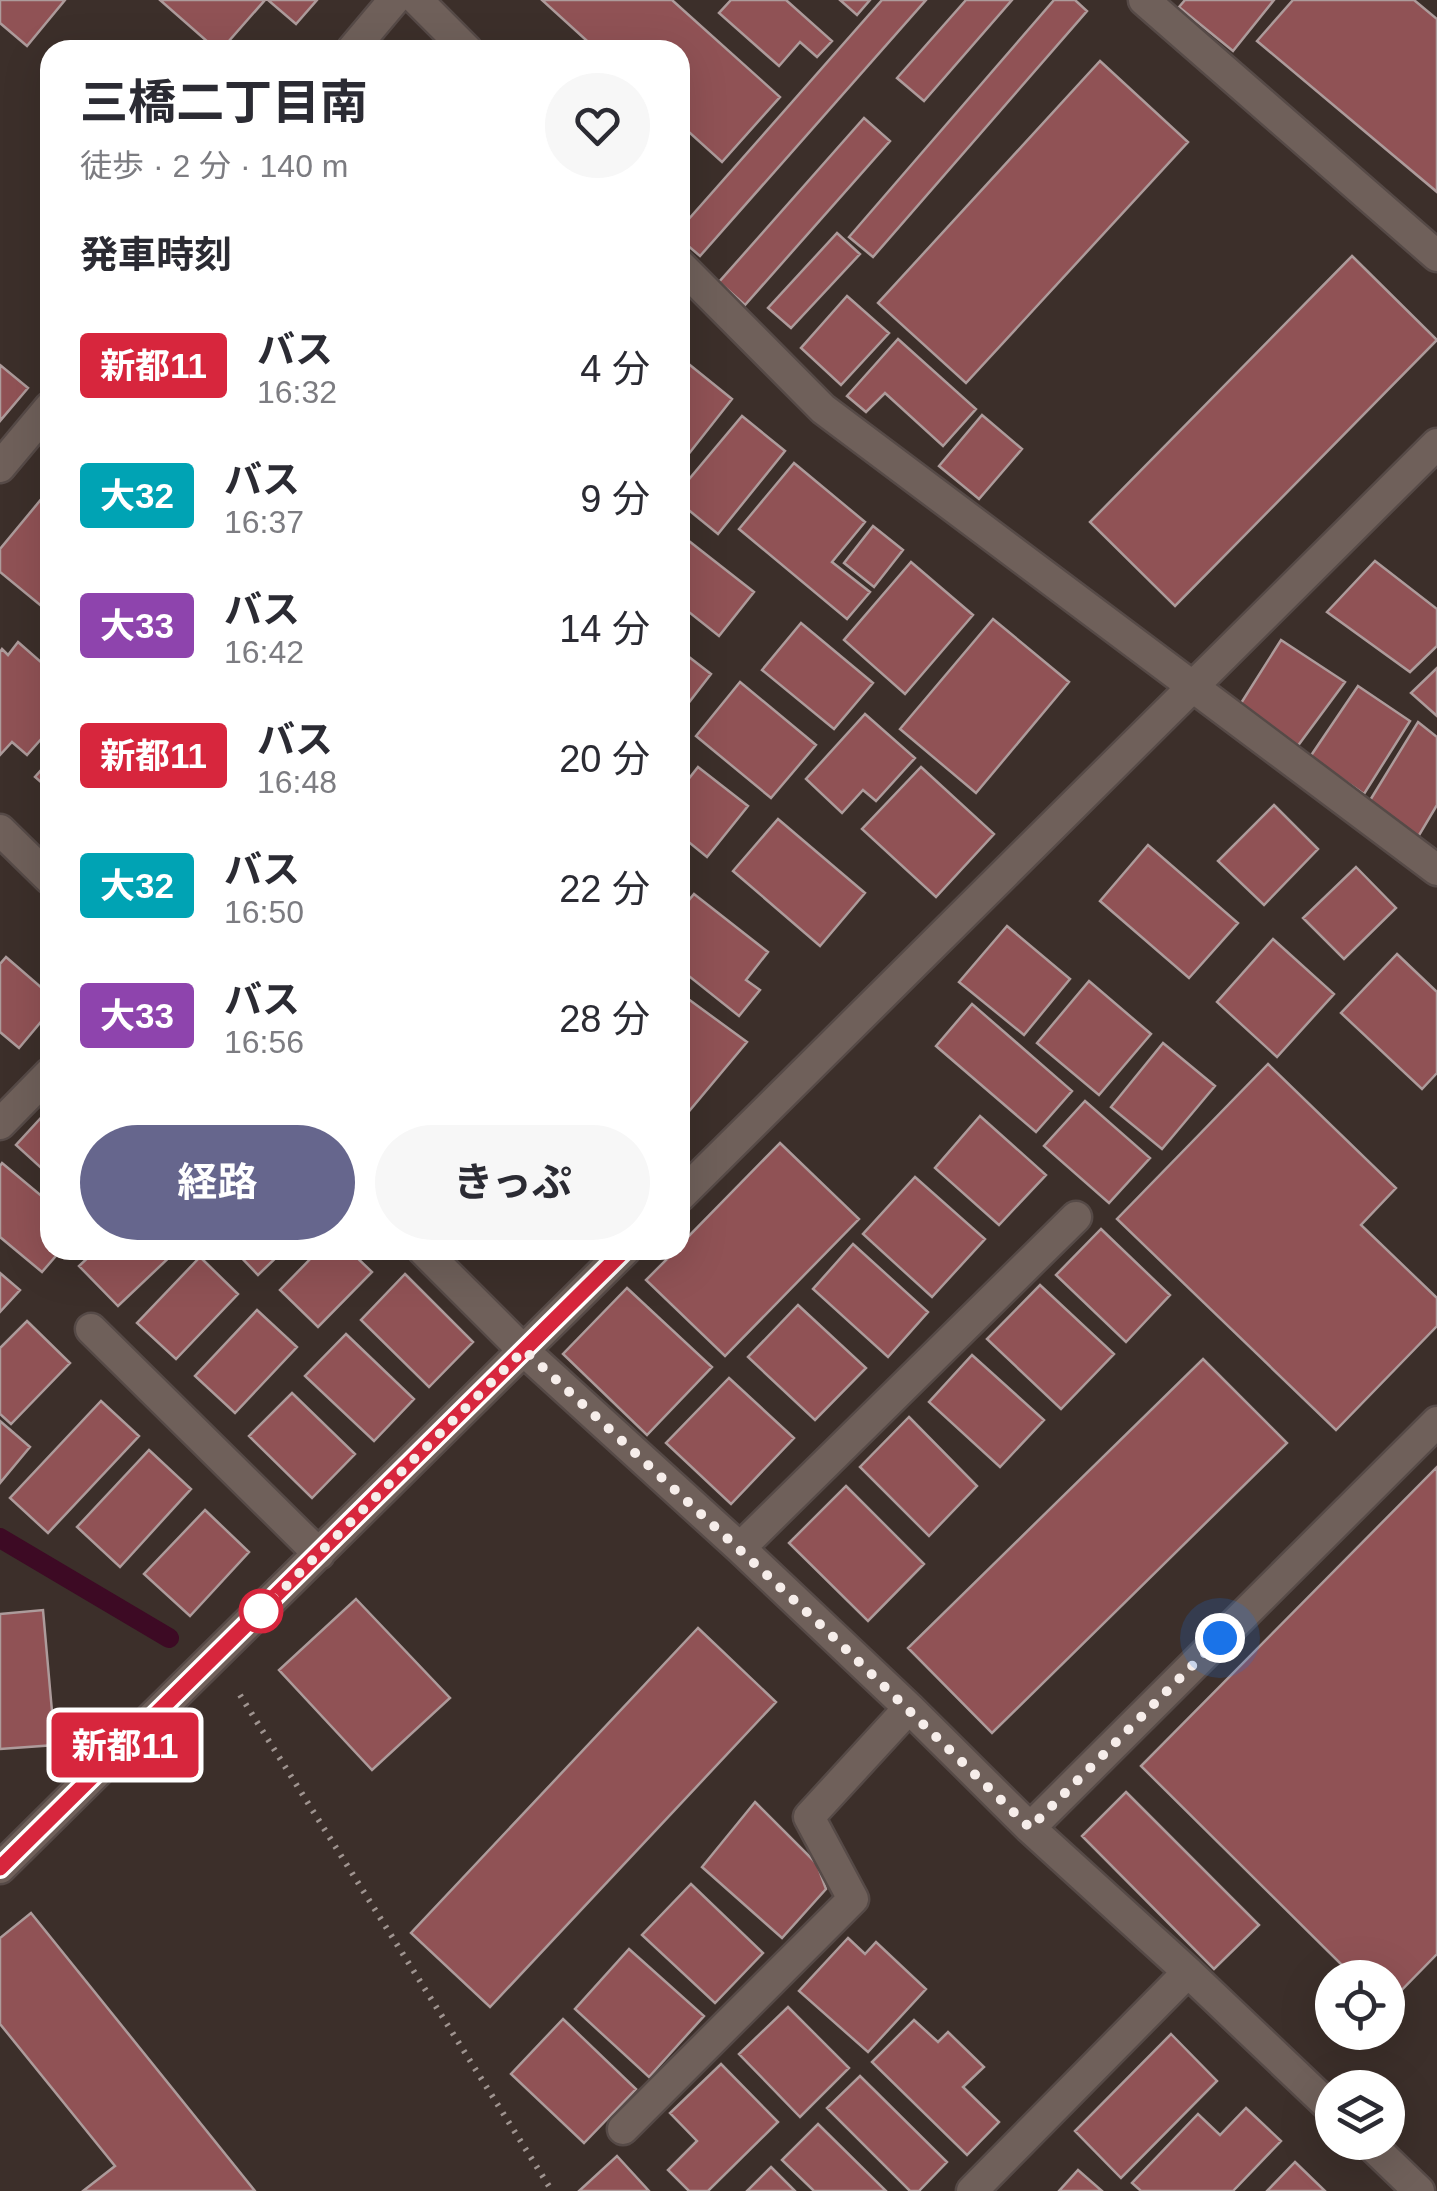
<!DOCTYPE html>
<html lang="ja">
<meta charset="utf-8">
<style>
:root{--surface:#fff;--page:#f7f7f7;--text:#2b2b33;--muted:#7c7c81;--accent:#66668d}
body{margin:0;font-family:Arial,"Noto Sans JP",sans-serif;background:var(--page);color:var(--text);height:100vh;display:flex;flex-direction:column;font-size:38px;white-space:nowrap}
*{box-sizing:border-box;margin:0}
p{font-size:32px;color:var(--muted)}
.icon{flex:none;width:55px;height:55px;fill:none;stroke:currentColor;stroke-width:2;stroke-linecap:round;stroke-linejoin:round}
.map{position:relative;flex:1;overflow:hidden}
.drawer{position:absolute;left:40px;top:40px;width:650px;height:1220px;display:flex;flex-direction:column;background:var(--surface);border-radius:30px;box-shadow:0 10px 40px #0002}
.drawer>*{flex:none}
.badge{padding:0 20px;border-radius:8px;font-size:35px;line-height:65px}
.tools{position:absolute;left:1315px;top:1960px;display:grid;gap:20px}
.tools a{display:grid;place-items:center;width:90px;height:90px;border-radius:50%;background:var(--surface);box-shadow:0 10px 40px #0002;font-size:50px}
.you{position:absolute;width:50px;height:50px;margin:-25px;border:8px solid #fff;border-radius:50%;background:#1a73e8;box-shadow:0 0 0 15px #1a73e833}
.map>.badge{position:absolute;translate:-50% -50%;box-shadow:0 0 0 5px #fff}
h2{padding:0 40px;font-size:38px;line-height:90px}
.round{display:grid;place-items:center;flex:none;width:105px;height:105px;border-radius:52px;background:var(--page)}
.head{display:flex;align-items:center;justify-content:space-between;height:170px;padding:0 40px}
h1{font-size:48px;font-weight:700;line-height:75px}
.primary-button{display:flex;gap:20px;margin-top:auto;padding:20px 40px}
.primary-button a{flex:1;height:115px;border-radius:60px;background:var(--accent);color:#fff;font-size:40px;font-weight:700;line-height:115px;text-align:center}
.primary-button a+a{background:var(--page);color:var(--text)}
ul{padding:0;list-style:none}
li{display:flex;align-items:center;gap:30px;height:130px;padding:0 40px}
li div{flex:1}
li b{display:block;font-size:38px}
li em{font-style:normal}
li .badge{min-width:110px;font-weight:700;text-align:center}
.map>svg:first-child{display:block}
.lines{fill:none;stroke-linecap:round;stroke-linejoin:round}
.stream{stroke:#3d0a24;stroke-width:20}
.building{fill:#905255;stroke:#ad9b9b;stroke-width:2.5}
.minor-casing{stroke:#564a47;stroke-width:35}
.path{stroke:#9f9490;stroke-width:6;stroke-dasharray:2.5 8;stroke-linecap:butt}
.minor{stroke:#6f605a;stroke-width:30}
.line-casing{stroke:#fff;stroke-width:22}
.line{stroke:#d7263d;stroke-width:15}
.walk{stroke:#f6edea;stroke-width:10;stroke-dasharray:0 18}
.stop-dot{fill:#fff;stroke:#d7263d;stroke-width:5}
</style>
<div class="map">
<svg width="1437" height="2191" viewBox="0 0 1437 2191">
<rect width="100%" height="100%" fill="#3c2f2a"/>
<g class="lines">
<!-- stream -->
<path class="stream" d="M 0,1538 L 169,1638"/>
</g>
<!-- building -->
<path class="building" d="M 0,0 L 65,0 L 27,46 L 0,23 Z
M 160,0 L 265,0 L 221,50 L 217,50 Z
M 268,0 L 317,0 L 296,24 Z
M 542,0 L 672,0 L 780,97 L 722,162 L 680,124 L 680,50 L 597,50 Z
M 731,0 L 786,0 L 832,41 L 817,57 L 800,42 L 779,66 L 719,13 Z
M 840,0 L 870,0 L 857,15 Z
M 882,0 L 926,0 L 700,256 L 680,239 L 680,229 Z
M 966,0 L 1012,0 L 924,101 L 897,78 Z
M 1054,0 L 1075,0 L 1087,11 L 873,257 L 849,237 Z
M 1185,0 L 1274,0 L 1233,51 L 1179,7 Z
M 1293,0 L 1414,0 L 1437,19 L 1437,192 L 1257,41 Z
M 1100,61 L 1188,142 L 966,383 L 878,303 Z
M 864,118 L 890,141 L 745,305 L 719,282 Z
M 837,233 L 860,254 L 791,328 L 768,308 Z
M 1352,256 L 1437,340 L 1175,606 L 1090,522 Z
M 847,296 L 889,333 L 841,385 L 801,348 Z
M 898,339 L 976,409 L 943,446 L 885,393 L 866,412 L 847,396 Z
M 680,357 L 732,399 L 680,465 Z
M 0,365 L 28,388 L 0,421 Z
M 982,415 L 1022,449 L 979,499 L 939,466 Z
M 742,416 L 785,451 L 718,534 L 680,503 L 680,490 Z
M 794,463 L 865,522 L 832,562 L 870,592 L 847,619 L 739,529 Z
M 43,497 L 50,502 L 50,613 L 0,572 L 0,549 Z
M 873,526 L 903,550 L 874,587 L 844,563 Z
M 680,534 L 754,592 L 719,636 L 680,605 Z
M 1375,561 L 1437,609 L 1437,646 L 1410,672 L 1327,612 Z
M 911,562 L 973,615 L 905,694 L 844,640 Z
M 993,619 L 1069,682 L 976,793 L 900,729 Z
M 801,623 L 873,683 L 834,729 L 762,670 Z
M 1281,640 L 1345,682 L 1297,747 L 1238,708 Z
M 18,642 L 50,670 L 50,729 L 27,755 L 12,742 L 0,755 L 0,652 L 2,649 L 8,655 Z
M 680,650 L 711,674 L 680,714 Z
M 1437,668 L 1437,716 L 1411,693 Z
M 740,682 L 816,745 L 771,798 L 696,736 Z
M 1358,686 L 1410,721 L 1364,794 L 1310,757 Z
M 865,714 L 915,758 L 876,801 L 863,790 L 842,813 L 806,779 Z
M 1418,722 L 1437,737 L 1437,805 L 1418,837 L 1369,802 Z
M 50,760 L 50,790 L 35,777 Z
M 698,767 L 748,806 L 707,857 L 680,835 L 680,784 L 683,786 Z
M 921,767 L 994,834 L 936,897 L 862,829 Z
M 1274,805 L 1318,849 L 1264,905 L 1218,861 Z
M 778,819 L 865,893 L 820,946 L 733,871 Z
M 1148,845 L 1238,923 L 1189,978 L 1100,901 Z
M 1356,867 L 1396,908 L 1344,959 L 1303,918 Z
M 694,894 L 768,952 L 746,980 L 760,990 L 739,1016 L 680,969 L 680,911 Z
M 1007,926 L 1070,979 L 1024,1035 L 959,982 Z
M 1273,939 L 1334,994 L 1277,1057 L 1217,1002 Z
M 1397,954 L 1437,992 L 1437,1073 L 1422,1089 L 1341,1013 Z
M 6,957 L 50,995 L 50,1011 L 19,1048 L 0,1032 L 0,964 Z
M 1089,981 L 1151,1034 L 1099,1095 L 1037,1043 Z
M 680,993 L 747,1042 L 680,1122 Z
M 972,1004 L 1072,1091 L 1036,1132 L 936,1046 Z
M 1163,1043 L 1215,1086 L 1162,1149 L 1111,1107 Z
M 1268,1064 L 1396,1188 L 1361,1225 L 1437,1298 L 1437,1326 L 1336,1430 L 1117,1219 Z
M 1085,1101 L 1150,1158 L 1109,1203 L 1044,1146 Z
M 50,1108 L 50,1176 L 16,1145 Z
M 980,1116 L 1046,1175 L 999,1225 L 935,1168 Z
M 780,1143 L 859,1219 L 725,1356 L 646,1280 L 676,1250 L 680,1250 L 680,1245 Z
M 2,1163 L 50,1203 L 50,1250 L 61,1250 L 42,1272 L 0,1237 L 0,1166 Z
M 915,1177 L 985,1239 L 932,1297 L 863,1234 Z
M 1101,1229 L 1170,1295 L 1126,1342 L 1056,1275 Z
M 853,1244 L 928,1312 L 888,1357 L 813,1289 Z
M 96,1250 L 177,1250 L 118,1306 L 79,1266 Z
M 234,1250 L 284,1250 L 258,1275 Z
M 319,1250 L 349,1250 L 372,1272 L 318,1327 L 280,1290 Z
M 200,1257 L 238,1294 L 176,1359 L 137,1323 Z
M 0,1273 L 20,1290 L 0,1312 Z
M 405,1274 L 473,1342 L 429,1387 L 361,1320 Z
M 1040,1285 L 1114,1354 L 1061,1409 L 987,1339 Z
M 627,1288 L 712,1367 L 647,1435 L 563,1354 Z
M 798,1305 L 866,1368 L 815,1420 L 748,1357 Z
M 257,1310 L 297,1347 L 235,1413 L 195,1376 Z
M 27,1321 L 70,1363 L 11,1424 L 0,1414 L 0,1348 Z
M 346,1334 L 414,1399 L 374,1441 L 305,1376 Z
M 972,1355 L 1044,1420 L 1000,1467 L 929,1402 Z
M 1203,1359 L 1287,1443 L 992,1733 L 908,1648 Z
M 729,1378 L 794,1438 L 731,1504 L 666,1443 Z
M 292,1393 L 355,1454 L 312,1498 L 249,1436 Z
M 101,1401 L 139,1436 L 48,1533 L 10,1498 Z
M 909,1417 L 977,1486 L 929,1536 L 860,1467 Z
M 0,1421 L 30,1447 L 0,1483 Z
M 149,1450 L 191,1489 L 120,1567 L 77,1527 Z
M 1437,1467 L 1437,1954 L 1388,2004 L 1388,1978 L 1355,1978 L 1141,1766 Z
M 846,1486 L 924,1564 L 868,1621 L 789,1543 Z
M 205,1510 L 249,1552 L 190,1616 L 144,1574 Z
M 356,1599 L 450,1698 L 372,1770 L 279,1670 Z
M 43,1610 L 55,1745 L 0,1749 L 0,1614 Z
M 698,1628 L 776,1702 L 490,2007 L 411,1933 Z
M 1126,1792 L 1259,1925 L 1214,1969 L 1082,1836 Z
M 755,1802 L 817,1864 L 826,1889 L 782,1938 L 702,1867 Z
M 691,1884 L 763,1953 L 715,2003 L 642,1935 Z
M 31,1913 L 255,2191 L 83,2191 L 115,2166 L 0,2024 L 0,1938 Z
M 848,1938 L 865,1954 L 876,1942 L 926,1989 L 868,2052 L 799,1991 Z
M 629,1949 L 704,2016 L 649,2077 L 575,2009 Z
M 788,2007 L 849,2068 L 800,2117 L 739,2054 Z
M 563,2019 L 636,2089 L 584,2143 L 511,2074 Z
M 914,2020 L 938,2042 L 948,2032 L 984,2067 L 963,2087 L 999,2122 L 967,2155 L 872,2062 Z
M 1171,2034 L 1217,2081 L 1121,2178 L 1075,2131 Z
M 721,2064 L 778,2122 L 708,2191 L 689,2191 L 668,2170 L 697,2141 L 670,2113 Z
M 860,2076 L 947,2162 L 919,2191 L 910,2191 L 827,2108 Z
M 1246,2108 L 1281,2141 L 1233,2191 L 1141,2191 L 1132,2183 L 1198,2114 L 1220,2135 Z
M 818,2124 L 886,2191 L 814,2191 L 782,2160 Z
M 617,2156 L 649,2191 L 579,2191 Z
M 1295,2162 L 1325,2191 L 1267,2191 Z
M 771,2167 L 795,2191 L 747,2191 Z
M 1078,2170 L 1102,2191 L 1059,2191 Z"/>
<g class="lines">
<!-- minor casing -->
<g class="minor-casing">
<path id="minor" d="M 417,0 L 467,50
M 1144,0 L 1437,256
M 352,50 L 394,0
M 680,265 L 823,409 L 1437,870
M 0,467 L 50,407
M 0,830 L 50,879
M 0,1124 L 50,1073
M 680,1196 L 1437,444
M 423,1250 L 524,1351 L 740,1548 L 909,1708 L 1030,1828 L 1188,1972 L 1332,2109
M 91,1329 L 319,1554
M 740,1548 L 1076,1217
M 1030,1828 L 1437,1422
M 0,1868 L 625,1250
M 623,2129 L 853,1899 L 809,1817 L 909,1708
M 1368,2142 L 1419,2191
M 972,2191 L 1188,1972"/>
</g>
<!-- path -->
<path class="path" d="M 240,1695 L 552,2191"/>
<!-- minor -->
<use href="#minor" class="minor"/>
</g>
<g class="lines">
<!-- line casing -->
<g class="line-casing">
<path id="line" d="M 0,1868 L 625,1250"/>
</g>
<!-- line -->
<use href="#line" class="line"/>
<!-- walk -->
<path class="walk" d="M 261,1611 L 524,1350 L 824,1628 L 1030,1828 L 1220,1638"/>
</g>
<!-- markers -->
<circle class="stop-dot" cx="261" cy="1611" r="20"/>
</svg>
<div class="tools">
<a><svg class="icon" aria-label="locate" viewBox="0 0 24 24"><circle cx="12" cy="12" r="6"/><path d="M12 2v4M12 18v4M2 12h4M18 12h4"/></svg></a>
<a><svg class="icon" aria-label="layers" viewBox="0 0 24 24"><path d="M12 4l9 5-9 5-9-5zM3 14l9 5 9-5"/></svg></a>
</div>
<div class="you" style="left:1220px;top:1638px"></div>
<b class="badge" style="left:125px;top:1745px;background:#d7263d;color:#fff">新都11</b>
<section class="drawer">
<div class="head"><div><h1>三橋二丁目南</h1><p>徒歩 · 2 分 · 140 m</p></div><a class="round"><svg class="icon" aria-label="heart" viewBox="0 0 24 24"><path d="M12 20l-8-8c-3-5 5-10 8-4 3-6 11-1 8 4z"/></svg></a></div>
<h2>発車時刻</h2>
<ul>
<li><span class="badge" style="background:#d7263d;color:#fff">新都11</span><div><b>バス</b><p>16:32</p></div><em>4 分</em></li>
<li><span class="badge" style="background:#00a3b4;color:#fff">大32</span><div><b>バス</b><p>16:37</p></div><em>9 分</em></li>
<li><span class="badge" style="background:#8e44ad;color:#fff">大33</span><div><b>バス</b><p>16:42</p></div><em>14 分</em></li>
<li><span class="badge" style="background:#d7263d;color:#fff">新都11</span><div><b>バス</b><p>16:48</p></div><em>20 分</em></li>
<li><span class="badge" style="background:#00a3b4;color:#fff">大32</span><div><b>バス</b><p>16:50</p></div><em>22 分</em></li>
<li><span class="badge" style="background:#8e44ad;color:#fff">大33</span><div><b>バス</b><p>16:56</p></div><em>28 分</em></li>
</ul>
<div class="primary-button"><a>経路</a><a>きっぷ</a></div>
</section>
</div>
